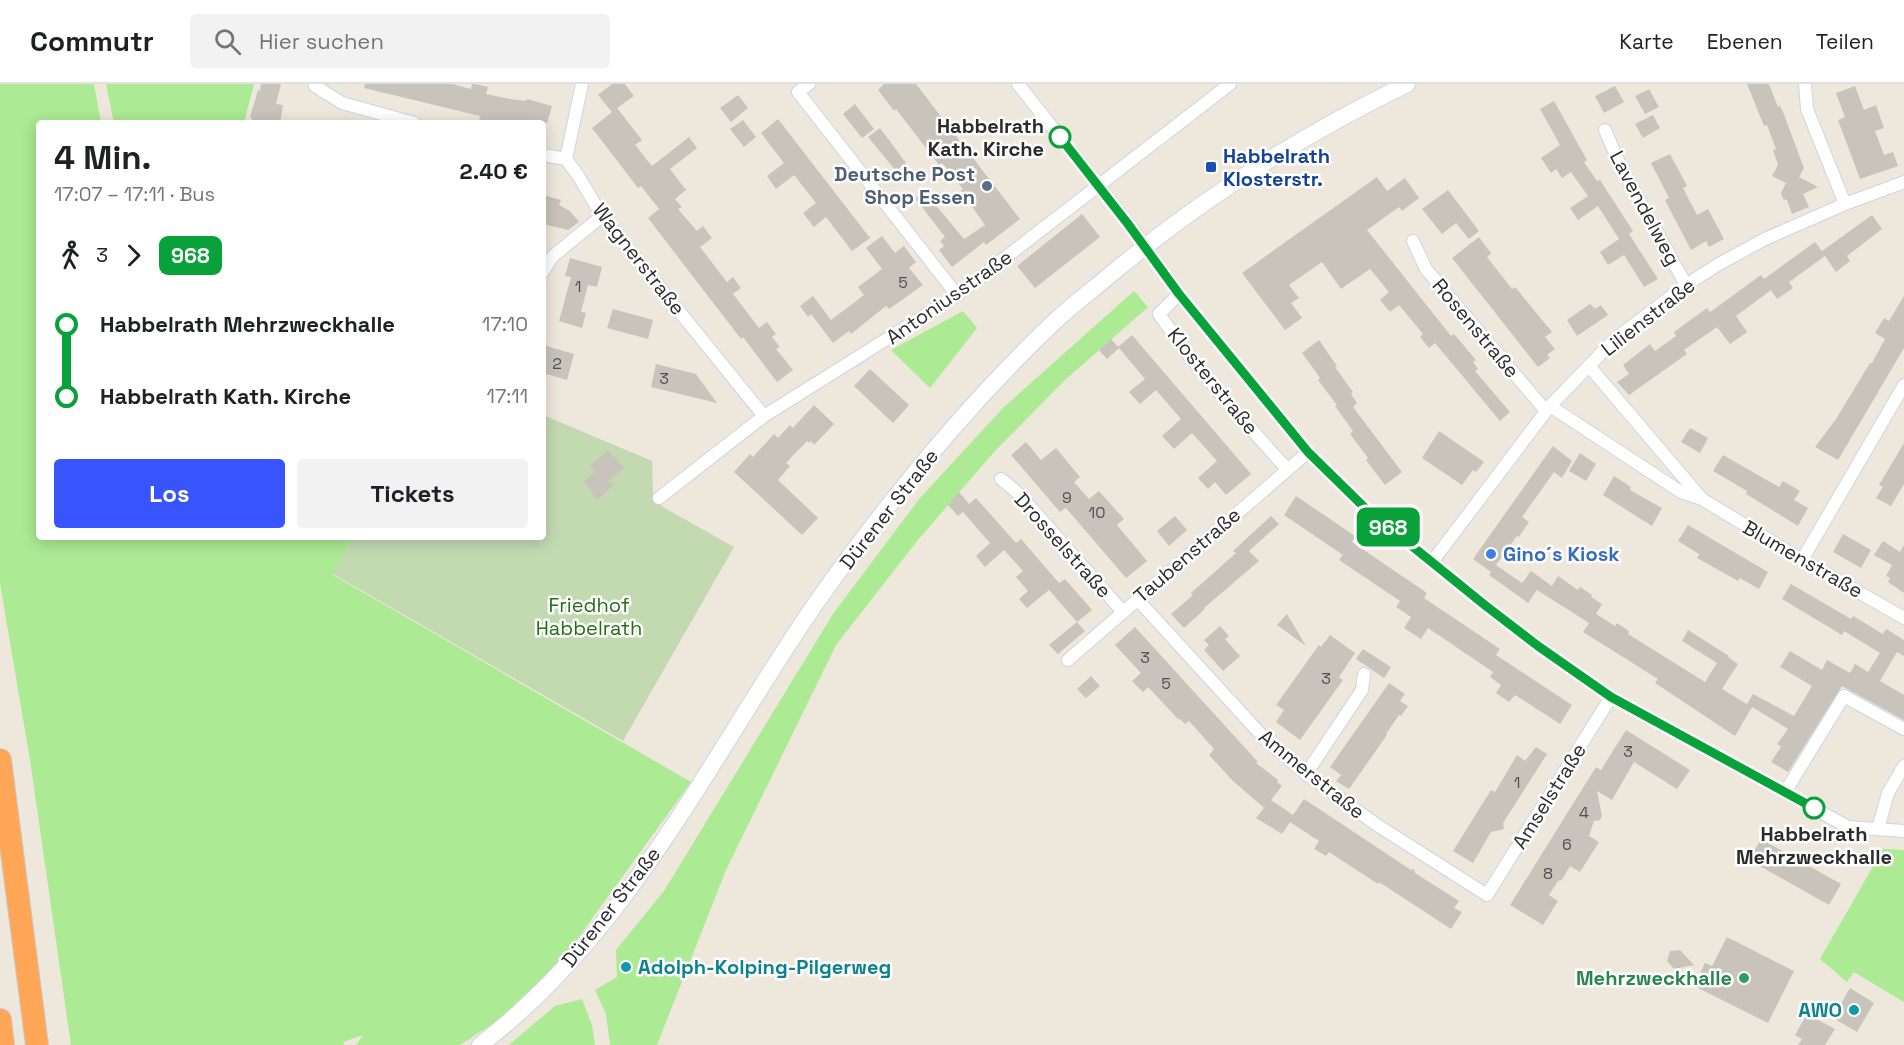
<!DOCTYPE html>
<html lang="de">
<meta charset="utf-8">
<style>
:root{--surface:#fff;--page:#f2f2f2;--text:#202124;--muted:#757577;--line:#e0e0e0;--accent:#3854ff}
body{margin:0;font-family:"Space Grotesk",sans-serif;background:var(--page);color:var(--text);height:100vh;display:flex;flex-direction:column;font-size:22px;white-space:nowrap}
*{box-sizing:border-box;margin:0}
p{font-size:20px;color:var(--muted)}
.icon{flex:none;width:33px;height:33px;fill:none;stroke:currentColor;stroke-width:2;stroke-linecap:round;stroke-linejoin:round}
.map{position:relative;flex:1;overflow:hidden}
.panel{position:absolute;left:36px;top:36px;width:510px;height:420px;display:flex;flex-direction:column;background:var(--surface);border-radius:6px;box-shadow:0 3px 15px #0003}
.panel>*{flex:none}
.badge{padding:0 12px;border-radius:9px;font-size:21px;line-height:39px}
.map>.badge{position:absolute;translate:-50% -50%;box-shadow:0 0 0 3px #fff}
.legs{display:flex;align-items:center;gap:9px;height:66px;padding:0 18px;font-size:20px}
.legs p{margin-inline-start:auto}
.headline{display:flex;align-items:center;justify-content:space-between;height:102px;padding:0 18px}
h1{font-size:33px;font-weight:700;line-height:45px}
.cta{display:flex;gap:12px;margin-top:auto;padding:12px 18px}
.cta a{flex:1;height:69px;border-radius:6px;background:var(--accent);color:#fff;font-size:24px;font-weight:700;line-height:69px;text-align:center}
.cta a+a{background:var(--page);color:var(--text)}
ul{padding:0 18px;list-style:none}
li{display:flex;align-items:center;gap:21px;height:72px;font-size:22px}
li i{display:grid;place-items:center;width:9px;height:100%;margin:0 8px;background:currentColor}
li i::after{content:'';width:15px;height:15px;margin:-8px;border:4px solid;border-radius:50%;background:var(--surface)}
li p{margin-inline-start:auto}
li:first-child i{background:linear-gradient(#0000 50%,currentColor 0)}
li:last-child i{background:linear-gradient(currentColor 50%,#0000 0)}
header{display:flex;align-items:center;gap:36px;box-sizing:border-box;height:84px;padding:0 30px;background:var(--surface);border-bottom:2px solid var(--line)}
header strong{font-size:28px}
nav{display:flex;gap:33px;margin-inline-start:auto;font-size:21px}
.search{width:420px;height:54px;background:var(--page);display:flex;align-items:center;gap:15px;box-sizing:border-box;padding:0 21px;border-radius:6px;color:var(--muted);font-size:22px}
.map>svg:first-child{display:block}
.green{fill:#acea93}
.cemetery{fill:#c3dab1}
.building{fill:#c9c4bb}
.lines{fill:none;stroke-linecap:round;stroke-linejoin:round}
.minor-casing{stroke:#d0d3e5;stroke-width:14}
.secondary-casing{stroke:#d0d3e5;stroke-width:18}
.motorway-casing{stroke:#c8c8c8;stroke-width:24}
.minor{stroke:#fff;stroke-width:12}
.secondary{stroke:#fff;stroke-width:16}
.motorway{stroke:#ffa756;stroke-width:22}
.line-1-casing{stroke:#fff;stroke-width:14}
.line-1{stroke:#09a13a;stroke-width:9}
.stop-1-dot{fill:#fff;stroke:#09a13a;stroke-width:3}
.transit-dot{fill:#1a4fb4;stroke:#fff;stroke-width:2}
.service-dot{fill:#5c6f8a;stroke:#fff;stroke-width:2}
.shop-dot{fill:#3f7fe0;stroke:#fff;stroke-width:2}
.culture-dot{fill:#0f9aa8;stroke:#fff;stroke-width:2}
.leisure-dot{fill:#2e9e5b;stroke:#fff;stroke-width:2}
.labels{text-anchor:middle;stroke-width:5;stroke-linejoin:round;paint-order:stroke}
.number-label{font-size:16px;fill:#52514f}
.stop-label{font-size:20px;font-weight:bold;fill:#2b2b2b;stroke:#fff;text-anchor:end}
.transit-label{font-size:20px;font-weight:bold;fill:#164399;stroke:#fff;text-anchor:start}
.service-label{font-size:20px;font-weight:bold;fill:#4e5e75;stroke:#fff;text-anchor:end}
.street-label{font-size:20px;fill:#2b2b2b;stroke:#fff}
.shop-label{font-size:20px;font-weight:bold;fill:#366cbe;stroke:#fff;text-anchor:start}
.park-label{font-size:20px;fill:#227013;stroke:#fff}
.culture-label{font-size:20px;font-weight:bold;fill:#0d838f;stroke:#fff;text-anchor:start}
.leisure-label{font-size:20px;font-weight:bold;fill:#27864d;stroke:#fff;text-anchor:end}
</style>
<header>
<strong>Commutr</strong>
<div class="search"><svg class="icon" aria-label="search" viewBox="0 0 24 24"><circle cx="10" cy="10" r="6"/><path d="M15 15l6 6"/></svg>Hier suchen</div>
<nav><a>Karte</a><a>Ebenen</a><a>Teilen</a></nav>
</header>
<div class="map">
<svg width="1904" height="961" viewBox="0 0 1904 961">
<rect width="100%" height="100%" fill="#eee7db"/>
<!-- green -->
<path class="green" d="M 0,0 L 94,0 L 101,39 L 39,39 L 39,453 L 354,453 L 333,491 L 691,698 L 565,872 L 497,937 L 460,961 L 356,961 L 363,951 L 343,958 L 344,961 L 71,961 L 30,676 L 0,499 Z
M 106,0 L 254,0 L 244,39 L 114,39 Z
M 1134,207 L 1148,223 L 1065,296 L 994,368 L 917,457 L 836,561 L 726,786 L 657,961 L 610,961 L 606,930 L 595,906 L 617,893 L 616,866 L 664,807 L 833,530 L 920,414 L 1004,323 Z
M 963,227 L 977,244 L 930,304 L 891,266 Z
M 1883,765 L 1904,766 L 1904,918 L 1854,888 L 1847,898 L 1820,875 Z
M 582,915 L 592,941 L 595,961 L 509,961 L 555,922 Z"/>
<!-- cemetery -->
<path class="cemetery" d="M 543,331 L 652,377 L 653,412 L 663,423 L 734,463 L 623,657 L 333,490 L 354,453 L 543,453 Z"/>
<!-- building -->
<path class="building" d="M 261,0 L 281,0 L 276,20 L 283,21 L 280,39 L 251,39 L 252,34 L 250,33 L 258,6 L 260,7 Z
M 365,0 L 452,0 L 471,5 L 472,0 L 475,0 L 488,3 L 486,10 L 510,15 L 526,17 L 527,15 L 552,22 L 547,39 L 494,39 L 479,35 L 480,32 L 364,4 Z
M 612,0 L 625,0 L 634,12 L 617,24 L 642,56 L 635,61 L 652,82 L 689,53 L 697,64 L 670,85 L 686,106 L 675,115 L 682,123 L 678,125 L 697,147 L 703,142 L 712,154 L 700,163 L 727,198 L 733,193 L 741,204 L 733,210 L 759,244 L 767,238 L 776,250 L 772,253 L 780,263 L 776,265 L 793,286 L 777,298 L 743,253 L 741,255 L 648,134 L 659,125 L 641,102 L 638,104 L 592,44 L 612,28 L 598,11 Z
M 884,0 L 916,0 L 1020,135 L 986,161 L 984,158 L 952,183 L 939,166 L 944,162 L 940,157 L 945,153 L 915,114 L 924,107 L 964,155 L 985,141 L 961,107 L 963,105 L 942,79 L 939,81 L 896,25 L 894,27 L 878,6 Z
M 1747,0 L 1769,0 L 1778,23 L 1780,22 L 1783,28 L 1804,84 L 1799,93 L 1818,103 L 1803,110 L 1809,123 L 1792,130 L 1787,116 L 1783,115 L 1781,109 L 1786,99 L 1772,92 L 1778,81 L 1773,66 L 1776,65 L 1767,41 L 1764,42 Z
M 1615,2 L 1624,18 L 1604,29 L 1595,12 Z
M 1855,2 L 1864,26 L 1876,21 L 1884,44 L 1875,47 L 1884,71 L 1893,68 L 1898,82 L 1860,95 L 1838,36 L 1845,33 L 1836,9 Z
M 1649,5 L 1659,23 L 1645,30 L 1635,12 Z
M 738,11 L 748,24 L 731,38 L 720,24 Z
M 1554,17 L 1587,76 L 1584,78 L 1597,97 L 1600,96 L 1633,147 L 1629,150 L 1658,195 L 1644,203 L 1624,171 L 1608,181 L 1600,168 L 1619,155 L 1598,122 L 1578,136 L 1570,124 L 1588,112 L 1571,88 L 1562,94 L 1556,85 L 1551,89 L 1541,74 L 1560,61 L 1540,25 Z
M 855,20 L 874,45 L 862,54 L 843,30 Z
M 1653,31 L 1660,44 L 1643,54 L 1635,40 Z
M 778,35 L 870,154 L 852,167 L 826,133 L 814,143 L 803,129 L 816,119 L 794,91 L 776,105 L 767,92 L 784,79 L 761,49 Z
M 743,36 L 756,53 L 744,63 L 730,45 Z
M 880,44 L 906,79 L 896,87 L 868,53 Z
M 1670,70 L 1687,102 L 1683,104 L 1697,131 L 1708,125 L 1724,155 L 1709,163 L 1706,157 L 1691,166 L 1665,116 L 1669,114 L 1651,79 Z
M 1377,93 L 1387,107 L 1405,94 L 1419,114 L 1402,127 L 1399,123 L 1367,146 L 1451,252 L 1454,250 L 1476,276 L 1473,278 L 1478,285 L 1475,287 L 1510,328 L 1500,337 L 1435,259 L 1429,264 L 1420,253 L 1423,250 L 1399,221 L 1390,228 L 1380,216 L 1389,208 L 1370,185 L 1341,205 L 1322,178 L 1289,201 L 1299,214 L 1291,219 L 1302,234 L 1285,246 L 1242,189 Z
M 1448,106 L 1479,147 L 1469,155 L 1456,139 L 1442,150 L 1422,125 Z
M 543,111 L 561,116 L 559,121 L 570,127 L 579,138 L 568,146 L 543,140 Z
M 1082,130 L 1100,153 L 1035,204 L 1017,182 Z
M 1872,131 L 1882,145 L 1847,172 L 1850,177 L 1836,188 L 1825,172 L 1789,198 L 1793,204 L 1777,215 L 1771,206 L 1736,232 L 1747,248 L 1730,260 L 1717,243 L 1684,266 L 1687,270 L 1629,311 L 1617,298 L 1629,290 L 1623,281 L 1650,260 L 1655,267 L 1676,252 L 1674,248 L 1707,224 L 1710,228 L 1761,191 L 1764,195 L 1815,158 L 1822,167 Z
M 882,152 L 895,169 L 904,162 L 916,178 L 909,184 L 923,201 L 889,225 L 886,222 L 851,250 L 849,247 L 833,259 L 811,230 L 808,233 L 800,222 L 813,212 L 831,236 L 864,211 L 858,203 L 882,185 L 866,164 Z
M 1479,153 L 1491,169 L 1487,173 L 1512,205 L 1515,203 L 1552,248 L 1545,253 L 1555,265 L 1547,271 L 1550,274 L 1538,283 L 1452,174 Z
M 570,174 L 602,183 L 597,203 L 588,201 L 581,228 L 586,229 L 582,244 L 559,237 L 571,193 L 565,192 Z
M 1904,212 L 1904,264 L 1838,376 L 1815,363 L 1836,335 L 1870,279 L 1872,279 L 1885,255 L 1875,249 L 1884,234 L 1889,237 Z
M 1590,220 L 1595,225 L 1601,221 L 1608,231 L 1577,252 L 1567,236 Z
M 613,225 L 653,236 L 648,255 L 607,244 Z
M 1132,251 L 1251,390 L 1226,411 L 1215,398 L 1208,405 L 1198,394 L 1217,377 L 1192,349 L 1174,365 L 1162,352 L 1181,335 L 1156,306 L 1140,320 L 1129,308 L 1145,295 L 1119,264 L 1107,275 L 1099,266 L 1111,255 L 1118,263 Z
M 1319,256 L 1337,282 L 1335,283 L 1353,308 L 1351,310 L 1357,319 L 1353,323 L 1402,388 L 1385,401 L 1366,376 L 1368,374 L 1350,350 L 1353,347 L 1335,322 L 1337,321 L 1318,296 L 1320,294 L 1302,269 Z
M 543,261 L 574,270 L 567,296 L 543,289 Z
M 656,280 L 696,290 L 717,319 L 651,303 Z
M 870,285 L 909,321 L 893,339 L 854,302 Z
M 814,321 L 834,340 L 814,361 L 811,357 L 809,359 L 807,357 L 786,379 L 790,382 L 778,396 L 818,434 L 802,451 L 734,388 L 750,370 L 753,373 L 774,350 L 778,354 L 790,341 L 793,344 Z
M 1690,344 L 1708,354 L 1700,369 L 1681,358 Z
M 1439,347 L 1484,378 L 1476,388 L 1473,386 L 1462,401 L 1422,374 Z
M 1026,358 L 1041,376 L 1056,364 L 1080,393 L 1074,398 L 1089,415 L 1099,407 L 1124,435 L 1117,441 L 1147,477 L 1126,494 L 1066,424 L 1060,428 L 1011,371 Z
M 1904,359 L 1904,400 L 1891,422 L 1876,414 L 1883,403 L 1879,401 Z
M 1553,362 L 1572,377 L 1562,394 L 1554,388 L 1522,433 L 1529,438 L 1519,453 L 1517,452 L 1496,481 L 1522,499 L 1531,487 L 1552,502 L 1558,492 L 1578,506 L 1580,503 L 1592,511 L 1591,513 L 1602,520 L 1596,530 L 1615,542 L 1617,539 L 1629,547 L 1628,550 L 1705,598 L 1717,579 L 1682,557 L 1688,546 L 1729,572 L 1728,573 L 1738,580 L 1722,605 L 1747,620 L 1753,610 L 1794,632 L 1812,602 L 1780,583 L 1790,567 L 1822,586 L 1827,576 L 1850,589 L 1855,580 L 1868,588 L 1880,569 L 1844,547 L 1842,551 L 1782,515 L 1791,500 L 1851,535 L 1853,532 L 1883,550 L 1886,545 L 1904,556 L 1904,572 L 1897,568 L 1880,597 L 1904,611 L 1904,636 L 1842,602 L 1788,688 L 1771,678 L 1781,663 L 1777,660 L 1788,645 L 1752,623 L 1735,652 L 1655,599 L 1658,595 L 1583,548 L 1589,539 L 1537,506 L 1528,519 L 1489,491 L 1491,488 L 1473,475 Z
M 608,366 L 625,384 L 609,397 L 614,401 L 597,416 L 584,397 L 595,387 L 590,382 Z
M 1580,369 L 1596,380 L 1586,397 L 1569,387 Z
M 1723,371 L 1779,403 L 1783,397 L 1800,407 L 1794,416 L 1808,424 L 1798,442 L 1746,410 L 1747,407 L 1713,387 Z
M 1614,392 L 1631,403 L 1630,406 L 1662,424 L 1652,442 L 1603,411 Z
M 959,408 L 969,420 L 976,414 L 1016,459 L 1021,455 L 1059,499 L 1065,495 L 1092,526 L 1077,538 L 1085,547 L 1058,570 L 1049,561 L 1077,538 L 1049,506 L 1027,524 L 1019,515 L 1028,507 L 1016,493 L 1023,487 L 1004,466 L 985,483 L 976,472 L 990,459 L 963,428 L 958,432 L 948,421 Z
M 1296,412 L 1355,452 L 1352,458 L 1427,509 L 1424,514 L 1500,565 L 1496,571 L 1572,621 L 1560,640 L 1515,611 L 1509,618 L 1496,609 L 1501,601 L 1490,593 L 1493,588 L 1428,544 L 1421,555 L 1404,544 L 1411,533 L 1396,523 L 1400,517 L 1339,476 L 1343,471 L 1284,431 Z
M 1175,432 L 1187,446 L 1169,462 L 1157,447 Z
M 1271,432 L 1279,440 L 1249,467 L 1259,477 L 1204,524 L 1205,525 L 1184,544 L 1171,530 L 1193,511 L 1191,509 L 1236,469 L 1233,467 Z
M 1688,441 L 1768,488 L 1759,505 L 1740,494 L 1738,497 L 1697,474 L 1699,470 L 1678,457 Z
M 1843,450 L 1871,466 L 1861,484 L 1833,468 Z
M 1883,457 L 1900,468 L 1904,461 L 1904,509 L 1888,498 L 1890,494 L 1886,492 L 1892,481 L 1874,471 Z
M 1287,530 L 1306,562 L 1277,541 Z
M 1220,542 L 1229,552 L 1225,555 L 1240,572 L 1223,587 L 1204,566 L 1209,561 L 1204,556 Z
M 1135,543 L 1258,678 L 1256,679 L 1278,696 L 1277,698 L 1282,702 L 1271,716 L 1293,731 L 1304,715 L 1411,786 L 1414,785 L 1415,789 L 1459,817 L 1454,824 L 1462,828 L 1451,845 L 1379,798 L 1378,800 L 1329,768 L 1326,772 L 1314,765 L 1319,757 L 1290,738 L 1282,750 L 1256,734 L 1264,724 L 1232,696 L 1209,671 L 1214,665 L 1189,637 L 1185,640 L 1180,635 L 1179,636 L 1148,603 L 1143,608 L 1132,597 L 1141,589 L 1115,561 Z
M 1330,551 L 1355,569 L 1339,593 L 1343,596 L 1300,656 L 1276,638 L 1284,626 L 1276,621 L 1319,561 L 1321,563 Z
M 1363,565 L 1391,583 L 1384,594 L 1356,575 Z
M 1091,592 L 1100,602 L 1086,614 L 1077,605 Z
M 1389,599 L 1405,610 L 1400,617 L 1408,622 L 1401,632 L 1399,631 L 1386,650 L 1387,651 L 1349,705 L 1336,697 L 1341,691 L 1330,683 Z
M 1626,646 L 1690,686 L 1677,705 L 1634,678 L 1612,716 L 1597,707 L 1602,732 L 1600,736 L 1594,737 L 1589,752 L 1599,758 L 1580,788 L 1570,782 L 1562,796 L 1558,797 L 1549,811 L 1558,817 L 1543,841 L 1510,821 L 1596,683 L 1601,686 Z
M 1536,663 L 1547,670 L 1503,739 L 1504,745 L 1491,748 L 1473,779 L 1453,767 L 1491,706 L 1495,708 L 1517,671 L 1525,677 Z
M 1761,755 L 1841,800 L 1829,821 L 1749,776 Z
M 1727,853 L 1794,887 L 1768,939 L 1694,902 L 1705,879 L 1712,882 Z
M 1680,866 L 1694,881 L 1674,885 L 1667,877 L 1670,867 Z
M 1850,904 L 1874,919 L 1857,948 L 1833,934 Z
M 1807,930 L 1835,945 L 1825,961 L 1798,961 L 1802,955 L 1795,951 Z"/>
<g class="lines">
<!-- minor casing -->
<g class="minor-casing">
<path id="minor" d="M 582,0 L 566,75 L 579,93 L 602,132 L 764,332
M 809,0 L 798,8 L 957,211
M 1018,0 L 1129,140 L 1179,210 L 1308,368 L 1365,424 L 1486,522 L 1538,562 L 1611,613 L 1848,743 L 1904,747
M 1805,0 L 1807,25 L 1845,120
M 315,2 L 342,19 L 414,39
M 1605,46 L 1620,81 L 1686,201
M 543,71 L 566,75
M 1413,157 L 1426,185 L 1546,327
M 543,188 L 552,173 L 602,132
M 1179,210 L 1159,230 C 1197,286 1242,335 1287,385
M 1589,282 L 1701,414
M 1550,322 L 1681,408 L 1702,415 L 1802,476 L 1904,534
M 1001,395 L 1019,410 L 1123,528
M 659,414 L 764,332 L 957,211 L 1230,0
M 1802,476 L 1904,301
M 1432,478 L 1550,322 L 1615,255 L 1686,201 L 1719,180 L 1765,155 L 1845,120 L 1904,98
M 1137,515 L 1266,656 L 1306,690 L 1377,741 L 1487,811 L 1611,613
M 1068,576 L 1308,368
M 1306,690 L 1362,606 L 1364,590
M 1785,708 L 1844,612 L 1904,645
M 1878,745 L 1888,709 L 1904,682"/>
</g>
<!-- secondary casing -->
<g class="secondary-casing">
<path id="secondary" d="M 480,961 C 631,846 711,671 816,519 C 886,420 965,323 1053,239 C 1071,222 1091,207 1110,191 C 1201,115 1300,52 1407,0"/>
</g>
<!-- motorway casing -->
<g class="motorway-casing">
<path id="motorway" d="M 0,676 L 37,961
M 0,936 L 3,961"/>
</g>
<!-- minor -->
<use href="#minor" class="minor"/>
<!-- secondary -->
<use href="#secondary" class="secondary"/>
<!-- motorway -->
<use href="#motorway" class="motorway"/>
</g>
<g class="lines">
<!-- line-1 casing -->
<g class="line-1-casing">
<path id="line-1" d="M 1060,53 L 1128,140 L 1179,210 L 1308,368 L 1365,424 L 1486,522 L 1538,562 L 1611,613 L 1814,724"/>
</g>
<!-- line-1 -->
<use href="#line-1" class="line-1"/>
</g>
<!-- markers -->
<g class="stop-1-dot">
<circle cx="1060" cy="53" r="10"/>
<circle cx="1814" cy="724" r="10"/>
</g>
<rect class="transit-dot" x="1205" y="77" width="12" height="12" rx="3"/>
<circle class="service-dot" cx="987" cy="102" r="6"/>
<circle class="shop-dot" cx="1491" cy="470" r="6"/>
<g class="culture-dot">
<circle cx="626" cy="883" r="6"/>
<circle cx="1854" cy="926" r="6"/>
</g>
<circle class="leisure-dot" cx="1744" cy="894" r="6"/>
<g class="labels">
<!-- number labels -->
<g class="number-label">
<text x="903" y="204">5</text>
<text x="578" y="208">1</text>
<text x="557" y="285">2</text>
<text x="664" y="300">3</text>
<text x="1067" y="419">9</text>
<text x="1097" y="434">10</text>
<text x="1145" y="579">3</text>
<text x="1326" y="600">3</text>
<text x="1166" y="605">5</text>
<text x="1628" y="673">3</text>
<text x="1517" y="704">1</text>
<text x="1584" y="734">4</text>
<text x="1567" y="766">6</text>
<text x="1548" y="795">8</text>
</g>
<!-- stop labels -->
<g class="stop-label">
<text x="1044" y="49">Habbelrath<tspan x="1044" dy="23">Kath. Kirche</tspan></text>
<text x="1814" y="757" text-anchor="middle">Habbelrath<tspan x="1814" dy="23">Mehrzweckhalle</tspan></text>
</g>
<!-- transit labels -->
<g class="transit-label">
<text x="1223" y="79">Habbelrath<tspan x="1223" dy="23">Klosterstr.</tspan></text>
</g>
<!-- service labels -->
<g class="service-label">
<text x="975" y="97">Deutsche Post<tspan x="975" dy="23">Shop Essen</tspan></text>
</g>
<!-- street labels -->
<g class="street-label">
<text transform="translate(1645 124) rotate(62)" y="7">Lavendelweg</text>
<text transform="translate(639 175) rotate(52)" y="7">Wagnerstraße</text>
<text transform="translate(949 213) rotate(-35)" y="7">Antoniusstraße</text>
<text transform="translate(1648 233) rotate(-38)" y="7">Lilienstraße</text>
<text transform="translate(1476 244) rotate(50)" y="7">Rosenstraße</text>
<text transform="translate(1213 297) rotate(51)" y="7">Klosterstraße</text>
<text transform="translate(889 425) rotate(-52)" y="7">Dürener Straße</text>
<text transform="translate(1063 461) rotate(48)" y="7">Drosselstraße</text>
<text transform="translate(1187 471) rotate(-41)" y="7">Taubenstraße</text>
<text transform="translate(1803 475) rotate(30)" y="7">Blumenstraße</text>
<text transform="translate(1312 690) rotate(39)" y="7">Ammerstraße</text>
<text transform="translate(1549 712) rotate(-58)" y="7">Amselstraße</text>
<text transform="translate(611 823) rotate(-52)" y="7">Dürener Straße</text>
</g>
<!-- shop labels -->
<g class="shop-label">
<text x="1503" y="477">Gino´s Kiosk</text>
</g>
<!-- park labels -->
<g class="park-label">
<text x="589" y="528">Friedhof<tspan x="589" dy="23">Habbelrath</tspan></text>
</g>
<!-- culture labels -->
<g class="culture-label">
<text x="638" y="890">Adolph-Kolping-Pilgerweg</text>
<text x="1842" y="933" text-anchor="end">AWO</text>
</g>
<!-- leisure labels -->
<g class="leisure-label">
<text x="1732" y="901">Mehrzweckhalle</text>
</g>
</g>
</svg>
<b class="badge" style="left:1388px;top:443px;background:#09a13a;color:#fff">968</b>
<section class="panel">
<div class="headline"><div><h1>4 Min.</h1><p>17:07 – 17:11 · Bus</p></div><b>2.40 €</b></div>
<div class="legs"><svg class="icon" aria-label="walk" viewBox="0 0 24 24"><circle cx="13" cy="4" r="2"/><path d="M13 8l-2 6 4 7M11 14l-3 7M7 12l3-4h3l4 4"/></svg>3<svg class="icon" aria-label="forward" viewBox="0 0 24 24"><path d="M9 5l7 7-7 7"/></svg><b class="badge" style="background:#09a13a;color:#fff">968</b></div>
<ul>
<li><i style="color:#09a13a"></i><b>Habbelrath Mehrzweckhalle</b><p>17:10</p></li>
<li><i style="color:#09a13a"></i><b>Habbelrath Kath. Kirche</b><p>17:11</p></li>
</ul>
<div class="cta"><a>Los</a><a>Tickets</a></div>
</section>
</div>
